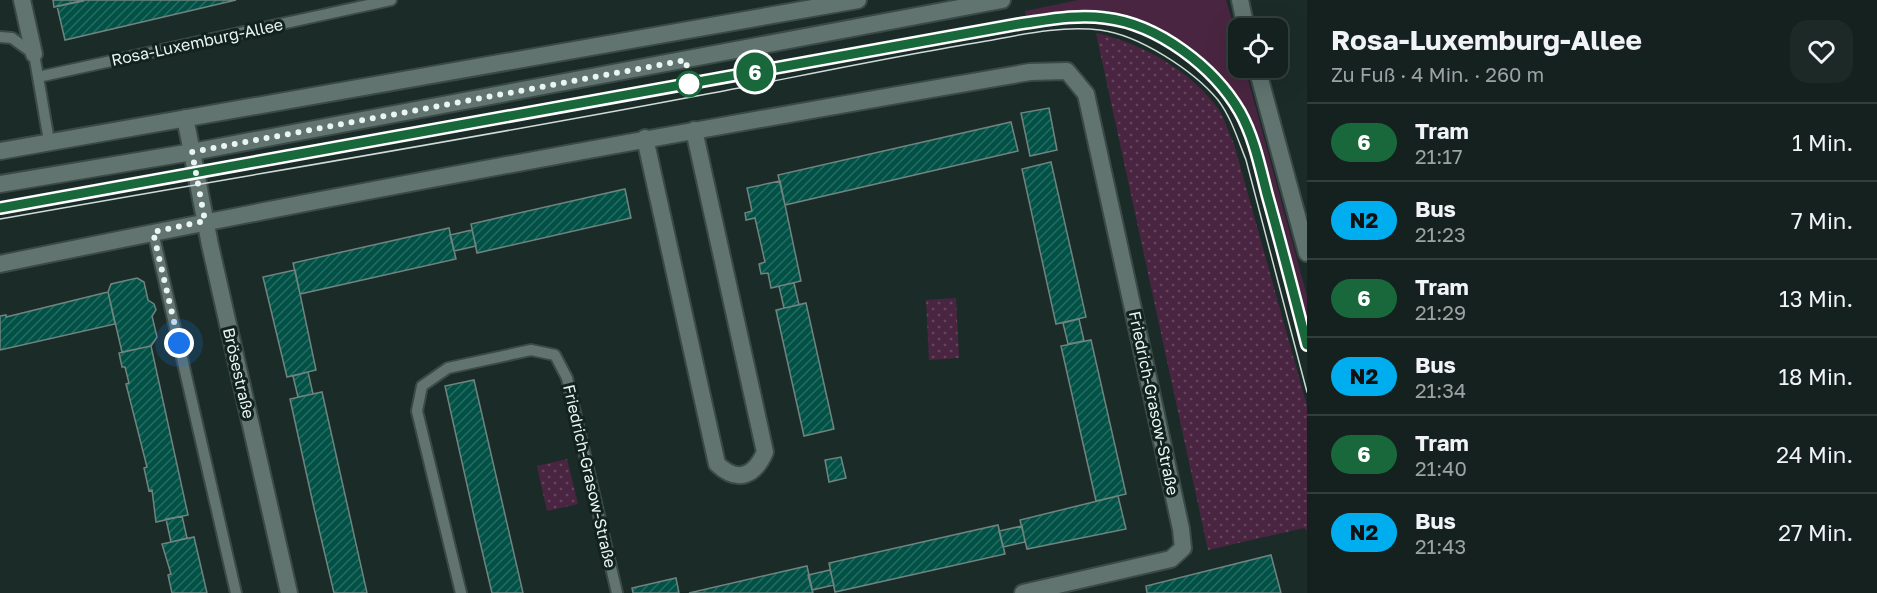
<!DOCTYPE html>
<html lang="de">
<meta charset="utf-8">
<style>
:root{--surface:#14211e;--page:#1d2927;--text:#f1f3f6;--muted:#9da3a4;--line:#333e3c}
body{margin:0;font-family:"Golos Text",sans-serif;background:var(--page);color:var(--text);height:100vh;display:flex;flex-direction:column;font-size:22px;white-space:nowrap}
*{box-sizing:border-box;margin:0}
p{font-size:20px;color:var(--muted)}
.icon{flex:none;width:33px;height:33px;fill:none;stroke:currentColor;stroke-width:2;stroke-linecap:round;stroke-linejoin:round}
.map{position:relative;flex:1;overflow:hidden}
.side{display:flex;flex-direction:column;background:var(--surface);width:570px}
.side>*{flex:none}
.badge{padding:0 12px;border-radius:20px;font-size:21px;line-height:39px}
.buttons{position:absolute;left:1228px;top:18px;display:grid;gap:12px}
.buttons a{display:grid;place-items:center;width:60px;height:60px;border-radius:12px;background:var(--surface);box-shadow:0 6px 24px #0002,0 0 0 2px var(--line);font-size:30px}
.you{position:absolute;width:30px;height:30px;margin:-15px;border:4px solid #fff;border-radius:50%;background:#1a73e8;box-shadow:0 0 0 9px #1a73e833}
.map>.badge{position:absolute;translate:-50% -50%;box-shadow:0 0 0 3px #fff}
.round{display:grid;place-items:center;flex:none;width:63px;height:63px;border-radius:18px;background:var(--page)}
.headline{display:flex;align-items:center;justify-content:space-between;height:102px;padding:0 24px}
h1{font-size:28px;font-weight:700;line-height:45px}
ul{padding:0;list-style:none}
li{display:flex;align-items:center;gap:18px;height:78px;padding:0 24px;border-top:2px solid var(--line)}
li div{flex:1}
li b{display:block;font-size:22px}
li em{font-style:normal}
li .badge{min-width:66px;font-weight:700;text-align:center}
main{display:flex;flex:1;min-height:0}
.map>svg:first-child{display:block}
.grass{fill:#4a2541}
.park{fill:url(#park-dots)}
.building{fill:url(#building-hatch);stroke:#70847f;stroke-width:1.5}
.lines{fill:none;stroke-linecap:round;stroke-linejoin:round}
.service-casing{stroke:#3b4a47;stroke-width:14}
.minor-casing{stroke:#3b4a47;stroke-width:20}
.tertiary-casing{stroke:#3b4a47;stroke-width:20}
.service{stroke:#61746f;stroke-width:10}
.minor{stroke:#61746f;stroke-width:16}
.tertiary{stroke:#61746f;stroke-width:16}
.tram{stroke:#cedad7;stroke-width:1.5}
.line-casing{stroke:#fff;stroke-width:14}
.line{stroke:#18683c;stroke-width:9}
.walk{stroke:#eaf5f2;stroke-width:6;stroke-dasharray:0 10.8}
.stop-dot{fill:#fff;stroke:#18683c;stroke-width:3}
.labels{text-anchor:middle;stroke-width:6;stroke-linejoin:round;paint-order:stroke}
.street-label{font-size:16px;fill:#eaf5f2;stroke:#11221f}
</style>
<main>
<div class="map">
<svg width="1307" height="593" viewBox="0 0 1307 593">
<defs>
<pattern id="park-dots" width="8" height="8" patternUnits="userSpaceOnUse" patternTransform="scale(1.5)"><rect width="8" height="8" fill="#4a2541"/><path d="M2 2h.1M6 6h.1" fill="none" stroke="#64455d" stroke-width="1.8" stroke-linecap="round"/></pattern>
<pattern id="building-hatch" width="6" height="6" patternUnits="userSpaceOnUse" patternTransform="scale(1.5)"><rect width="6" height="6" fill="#025146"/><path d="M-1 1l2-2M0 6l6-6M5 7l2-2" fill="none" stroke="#276b61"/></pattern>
</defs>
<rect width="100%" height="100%" fill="#1b2c28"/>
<!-- grass -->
<path class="grass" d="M 1078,0 L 1226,0 L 1239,43 L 1239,68 L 1245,68 L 1307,296 L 1307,322 C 1294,274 1281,225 1266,177 C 1260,156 1255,133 1245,113 C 1220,61 1160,17 1103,10 C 1078,8 1050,15 1026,18 L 1025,11 Z"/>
<!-- park -->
<path class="park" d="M 1096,33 C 1141,43 1192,71 1219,110 C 1225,120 1229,133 1234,144 L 1307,406 L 1307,531 L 1304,528 L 1208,550 Z
M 956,298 L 959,358 L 929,360 L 926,300 Z
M 567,459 L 578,504 L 547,511 L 537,466 Z"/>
<!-- building -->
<path class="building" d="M 53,0 L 82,0 L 83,1 L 54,7 Z
M 236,0 L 65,40 L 57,6 L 85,0 Z
M 1049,108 L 1057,150 L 1030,156 L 1021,113 Z
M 1011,122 L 1018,151 L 785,205 L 778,175 Z
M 1051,162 L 1086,317 L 1056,324 L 1022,169 Z
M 780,181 L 801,281 L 771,288 L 768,273 L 761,274 L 759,264 L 765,262 L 755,218 L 746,220 L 745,213 L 752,211 L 747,188 Z
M 625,189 L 631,218 L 477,253 L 471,224 Z
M 449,228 L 456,259 L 300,294 L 293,263 Z
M 472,230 L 476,246 L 454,251 L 450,235 Z
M 295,270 L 316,370 L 287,377 L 263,277 Z
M 137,278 L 144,282 L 148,300 L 154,304 L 156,310 L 152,316 L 157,337 L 151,346 L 122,352 L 108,292 L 111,284 Z
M 794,283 L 799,305 L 784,308 L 779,286 Z
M 108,292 L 115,324 L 0,350 L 0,316 L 6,315 L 6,317 Z
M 806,303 L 834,429 L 804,436 L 776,310 Z
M 1079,319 L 1084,341 L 1068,344 L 1063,323 Z
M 1091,340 L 1126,494 L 1096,501 L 1061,346 Z
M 151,346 L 188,515 L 156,522 L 152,490 L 149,491 L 144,468 L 147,467 L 126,384 L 129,383 L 125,367 L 122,367 L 119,353 Z
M 308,372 L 313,394 L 298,397 L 293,376 Z
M 474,380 L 523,593 L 492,593 L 476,525 L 445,386 Z
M 322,392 L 367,593 L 334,593 L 314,508 L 290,399 Z
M 841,457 L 846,478 L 829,482 L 825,460 Z
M 1118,496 L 1126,529 L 1027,549 L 1020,520 Z
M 182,516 L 187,538 L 171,542 L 166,519 Z
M 998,525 L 1005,554 L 835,592 L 829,563 Z
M 1022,526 L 1025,542 L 1003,547 L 999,531 Z
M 194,537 L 207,593 L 172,593 L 168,575 L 171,574 L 162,544 Z
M 1271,555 L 1281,593 L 1147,593 L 1146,586 Z
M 807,566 L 813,593 L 689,593 Z
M 830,570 L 834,585 L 812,590 L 808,575 Z
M 676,578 L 679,593 L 633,593 L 632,588 Z"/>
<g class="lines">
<!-- service casing -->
<g class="service-casing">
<path id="service" d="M 0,37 L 12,38 L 34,54 L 38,77 L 391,0
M 38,77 L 49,141
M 153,232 L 236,593
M 461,593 L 417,411 L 422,386 L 448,368 L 531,350 L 555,355 L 567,378 L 617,593"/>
</g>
<!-- minor casing -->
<g class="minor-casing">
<path id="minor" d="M 22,0 L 34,54
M 1240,0 L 1246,28
M 1257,68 L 1307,253
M 645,138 L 717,464 C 737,483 754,477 765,452 L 694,130
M 192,152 L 210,245 L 289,593
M 0,264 C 342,193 686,131 1030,72 L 1067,71 L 1086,94 L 1181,529 L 1183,548 L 1171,559 L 1023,593"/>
</g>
<!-- tertiary casing -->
<g class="tertiary-casing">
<path id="tertiary" d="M 185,118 L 192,152
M 0,151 L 858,0
M 0,184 L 192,152 L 1002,0"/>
</g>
<!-- service -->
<use href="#service" class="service"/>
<!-- minor -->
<use href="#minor" class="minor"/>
<!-- tertiary -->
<use href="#tertiary" class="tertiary"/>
<!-- tram -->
<path class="tram" d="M 0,208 L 1019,24 C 1048,20 1076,14 1105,18 C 1158,23 1214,67 1240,112 C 1254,137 1260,167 1267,194 C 1281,244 1294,294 1307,345
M 0,219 C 236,177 472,139 707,94 C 796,77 885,58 975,43 C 1016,36 1058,25 1100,30 C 1139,35 1193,70 1218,100 C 1231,117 1238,140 1246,160 L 1307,392"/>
</g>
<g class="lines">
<!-- line casing -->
<g class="line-casing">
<path id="line" d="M 0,208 L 1019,24 C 1048,20 1076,14 1105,18 C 1158,24 1214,67 1240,112 C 1254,137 1260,167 1267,194 C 1281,244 1294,294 1307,345"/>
</g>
<!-- line -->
<use href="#line" class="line"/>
<!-- walk -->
<path class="walk" d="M 179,343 L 153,232 L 205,221 L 192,152 L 686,60 L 689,84"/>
</g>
<!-- markers -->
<circle class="stop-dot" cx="689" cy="84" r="12"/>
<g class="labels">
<!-- street labels -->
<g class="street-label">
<text transform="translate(197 42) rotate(-12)" y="6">Rosa-Luxemburg-Allee</text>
<text transform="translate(239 373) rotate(77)" y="6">Brösestraße</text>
<text transform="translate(1154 403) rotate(78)" y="6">Friedrich-Grasow-Straße</text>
<text transform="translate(590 476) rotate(77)" y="6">Friedrich-Grasow-Straße</text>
</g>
</g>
</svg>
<div class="buttons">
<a><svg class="icon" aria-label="locate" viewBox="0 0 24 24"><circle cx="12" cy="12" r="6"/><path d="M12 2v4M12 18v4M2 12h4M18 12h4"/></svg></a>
</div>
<div class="you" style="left:179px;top:343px"></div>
<b class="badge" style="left:755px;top:72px;background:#18683c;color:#fff">6</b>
</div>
<section class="side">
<div class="headline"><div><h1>Rosa-Luxemburg-Allee</h1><p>Zu Fuß · 4 Min. · 260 m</p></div><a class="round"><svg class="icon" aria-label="heart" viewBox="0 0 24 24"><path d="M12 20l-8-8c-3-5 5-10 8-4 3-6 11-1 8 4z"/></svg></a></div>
<ul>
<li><span class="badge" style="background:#18683c;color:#fff">6</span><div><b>Tram</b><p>21:17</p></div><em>1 Min.</em></li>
<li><span class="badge" style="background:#00aeef;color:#111">N2</span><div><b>Bus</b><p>21:23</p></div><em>7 Min.</em></li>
<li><span class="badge" style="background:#18683c;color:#fff">6</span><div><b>Tram</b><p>21:29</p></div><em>13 Min.</em></li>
<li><span class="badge" style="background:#00aeef;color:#111">N2</span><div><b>Bus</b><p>21:34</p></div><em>18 Min.</em></li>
<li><span class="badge" style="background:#18683c;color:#fff">6</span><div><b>Tram</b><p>21:40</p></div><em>24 Min.</em></li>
<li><span class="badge" style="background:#00aeef;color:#111">N2</span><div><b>Bus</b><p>21:43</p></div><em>27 Min.</em></li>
</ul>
</section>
</main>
